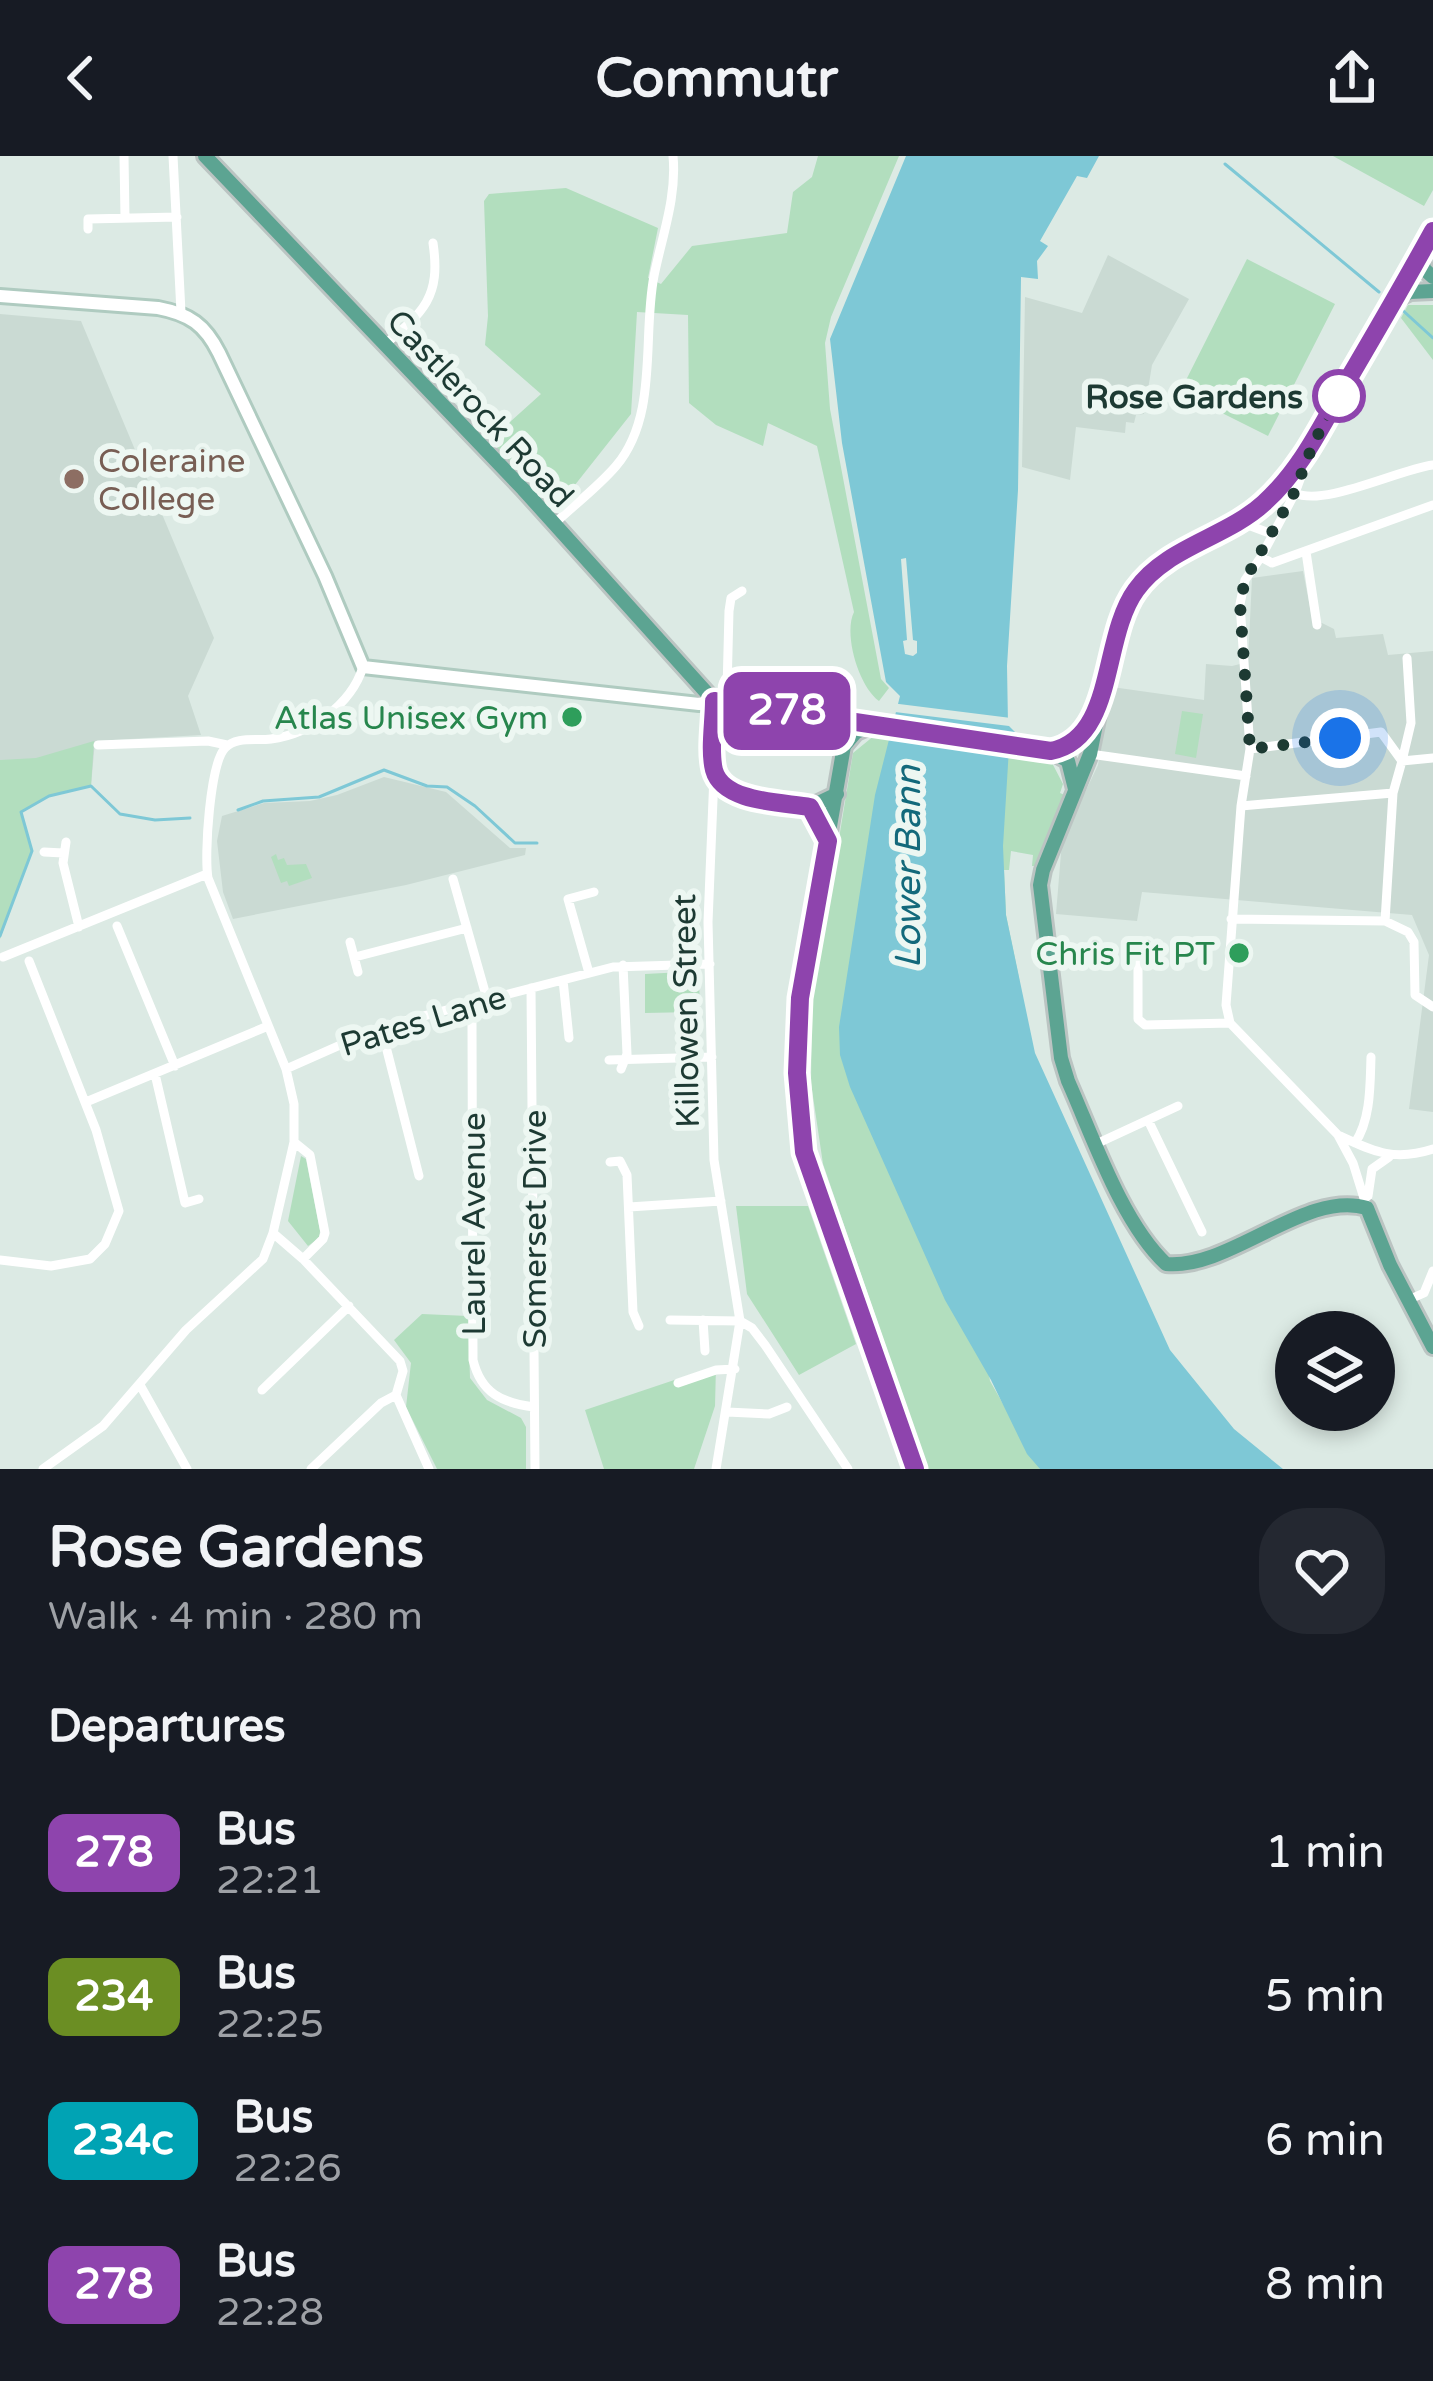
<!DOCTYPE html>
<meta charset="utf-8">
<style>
:root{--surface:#171b24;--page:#242831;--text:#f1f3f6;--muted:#9ea1a6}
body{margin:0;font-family:"Varela Round",sans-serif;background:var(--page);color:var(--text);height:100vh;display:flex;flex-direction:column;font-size:45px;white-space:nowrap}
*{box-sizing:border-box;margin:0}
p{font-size:39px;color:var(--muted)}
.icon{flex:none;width:66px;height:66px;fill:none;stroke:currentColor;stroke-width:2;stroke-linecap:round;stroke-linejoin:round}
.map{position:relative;height:1313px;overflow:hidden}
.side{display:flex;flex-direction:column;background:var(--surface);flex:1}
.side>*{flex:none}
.badge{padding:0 24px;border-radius:18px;font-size:42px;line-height:78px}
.tools{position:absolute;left:1275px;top:1155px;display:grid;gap:24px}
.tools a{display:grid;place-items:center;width:120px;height:120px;border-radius:50%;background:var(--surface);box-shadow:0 6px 18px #0003;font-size:60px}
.you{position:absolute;width:60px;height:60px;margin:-30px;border:9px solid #fff;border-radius:50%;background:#1a73e8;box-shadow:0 0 0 18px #1a73e833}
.map>.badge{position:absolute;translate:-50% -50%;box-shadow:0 0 0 6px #fff}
h2{padding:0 48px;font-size:45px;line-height:108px}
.round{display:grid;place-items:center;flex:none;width:126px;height:126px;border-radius:48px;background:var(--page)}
.overview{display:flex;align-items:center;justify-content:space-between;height:204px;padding:0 48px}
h1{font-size:57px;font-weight:700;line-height:90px}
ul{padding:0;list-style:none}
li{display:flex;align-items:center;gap:36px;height:144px;padding:0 48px}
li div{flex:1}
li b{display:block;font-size:45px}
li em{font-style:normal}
li .badge{min-width:132px;font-weight:700;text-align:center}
header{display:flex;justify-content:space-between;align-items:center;height:156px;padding:0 48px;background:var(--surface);font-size:54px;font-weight:700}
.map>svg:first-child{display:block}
.built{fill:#cadad3}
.green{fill:#b2debe}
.water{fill:#7ec8d6}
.pier{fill:#dceae4;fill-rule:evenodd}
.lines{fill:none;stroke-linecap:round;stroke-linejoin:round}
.stream{stroke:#7ec8d6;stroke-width:3}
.secondary-casing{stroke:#afcbc0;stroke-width:18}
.primary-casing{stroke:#bbc4c2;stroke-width:20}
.street{stroke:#fff;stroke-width:9}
.secondary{stroke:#fff;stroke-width:12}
.primary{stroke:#5ca492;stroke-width:14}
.line-casing{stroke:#fff;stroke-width:27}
.line{stroke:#8e44ad;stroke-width:18}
.walk{stroke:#1d3a33;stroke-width:12;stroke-dasharray:0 21.6}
.stop-dot{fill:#fff;stroke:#8e44ad;stroke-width:6}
.education-dot{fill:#8d6e63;stroke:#edf7f2;stroke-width:4.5}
.leisure-dot{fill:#2e9e5b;stroke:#edf7f2;stroke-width:4.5}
.labels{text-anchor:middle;stroke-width:12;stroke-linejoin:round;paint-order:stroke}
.stop-label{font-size:33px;font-weight:bold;fill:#1d3a33;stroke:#edf7f2;text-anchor:end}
.street-label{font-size:33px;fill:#1d3a33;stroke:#edf7f2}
.education-label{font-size:33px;fill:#785e54;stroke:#edf7f2;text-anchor:start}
.leisure-label{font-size:33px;fill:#27864d;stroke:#edf7f2;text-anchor:end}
.water-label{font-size:36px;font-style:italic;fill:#13697b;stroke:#edf7f2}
</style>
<header><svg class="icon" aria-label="back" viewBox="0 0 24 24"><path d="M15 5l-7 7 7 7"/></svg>Commutr<svg class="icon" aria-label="share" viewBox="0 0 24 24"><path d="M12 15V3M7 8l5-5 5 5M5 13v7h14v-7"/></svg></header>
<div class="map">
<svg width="1433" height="1313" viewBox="0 0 1433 1313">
<rect width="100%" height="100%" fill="#dceae4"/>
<!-- built -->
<path class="built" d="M 1108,99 L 1189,143 L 1152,209 L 1144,258 L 1136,259 L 1134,267 L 1126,266 L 1125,277 L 1076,271 L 1070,324 L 1022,311 L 1025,141 L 1082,157 Z
M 0,158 L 81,165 L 214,482 L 188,540 L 201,579 L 95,585 L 91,630 L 49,640 L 21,656 L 32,695 L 0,780 Z
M 1303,415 L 1312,462 L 1334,473 L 1336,482 L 1383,478 L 1388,499 L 1433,495 L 1433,956 L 1409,953 L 1429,799 L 1412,759 L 1142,736 L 1137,765 L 1056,758 L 1062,685 L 1098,609 L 1112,531 L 1204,544 L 1206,508 L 1232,510 L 1248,506 L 1252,422 Z
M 384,621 L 446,636 L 510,692 L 526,692 L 525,699 L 406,729 L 233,763 L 223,736 L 217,685 L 222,660 L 264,647 L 310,645 L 337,639 Z"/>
<!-- green -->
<path class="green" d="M 818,0 L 899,0 L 831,161 L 825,187 L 830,253 L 881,523 L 889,532 L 879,545 C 859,531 843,478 854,456 L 817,290 L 768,267 L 763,290 L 716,269 L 689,247 L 688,159 L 637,156 L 631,258 L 567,339 L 550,346 L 489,285 L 541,238 L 485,189 L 488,160 L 484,45 L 489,38 L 566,32 L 658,72 L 648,122 L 661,128 L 692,90 L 787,77 L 793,36 L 812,21 Z
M 1333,0 L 1433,0 L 1433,34 L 1424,50 Z
M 1247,103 L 1335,148 L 1268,280 L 1180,236 Z
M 1408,149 L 1433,149 L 1433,204 L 1401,162 Z
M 1182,555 L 1203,558 L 1196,602 L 1175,598 Z
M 875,579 L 889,582 L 990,1225 L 1040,1313 L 928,1313 L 823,1008 L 811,927 L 812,847 L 853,597 Z
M 94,585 L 91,630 L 49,640 L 21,656 L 32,695 L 0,783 L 0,604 L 36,602 Z
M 1006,597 L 1051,605 L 1063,628 L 1060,637 L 1067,640 L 1038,710 L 1032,710 L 1033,699 L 1011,695 L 1009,714 L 1004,714 L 1006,759 L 1020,827 L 999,756 Z
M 276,698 L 278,704 L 284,702 L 287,709 L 306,708 L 312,722 L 289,730 L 287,725 L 281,727 L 271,701 Z
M 683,816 L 695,819 L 699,828 L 700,849 L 693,847 L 694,856 L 645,857 L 645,818 Z
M 301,1000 L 306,1003 L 320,1075 L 319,1082 L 308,1090 L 288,1065 Z
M 736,1050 L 808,1050 L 856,1188 L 799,1219 L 747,1138 Z
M 422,1158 L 468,1160 L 470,1222 L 487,1244 L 521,1262 L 526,1271 L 526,1313 L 437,1313 L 406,1251 L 411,1207 L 394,1184 Z
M 716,1210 L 715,1250 L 694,1313 L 604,1313 L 585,1254 Z"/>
<!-- water -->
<path class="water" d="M 906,0 L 1099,0 L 1087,22 L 1077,20 L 1040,85 L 1048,90 L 1037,105 L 1038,123 L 1021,121 L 1018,334 L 1007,510 L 1008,568 L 1016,576 L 1010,576 L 1003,690 L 1006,759 L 1035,897 L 1170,1194 L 1234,1273 L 1283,1313 L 1040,1313 L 1027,1298 L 991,1224 L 945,1144 L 850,931 L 840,899 L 839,871 L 875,639 L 900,540 L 886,526 L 842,287 L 830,183 Z"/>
<!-- pier -->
<path class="pier" d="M 906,402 L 913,484 L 917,485 L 917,497 L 913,500 L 905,498 L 903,485 L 907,484 L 901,403 Z
M 891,547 L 1011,562 L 1022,576 L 1015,582 L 1014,600 L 884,581 ZM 895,556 L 1009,570 L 1016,577 L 895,563 Z"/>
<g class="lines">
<!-- stream -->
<path class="stream" d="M 1225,8 L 1379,136
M 1399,151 L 1433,182
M 238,654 L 263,645 L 319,641 L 384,614 L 427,630 L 447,631 L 475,650 L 515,687 L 537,687
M 0,780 L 32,695 L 21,656 L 49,640 L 91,630 L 120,658 L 155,664 L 190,662"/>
<!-- secondary casing -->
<g class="secondary-casing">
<path id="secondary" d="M 0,140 L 158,152 C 190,158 205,169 219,197 L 325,420 L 363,511 L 699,548 L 714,545"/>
</g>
<!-- primary casing -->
<g class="primary-casing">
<path id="primary" d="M 205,0 L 523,333 L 714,545
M 1433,75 L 1314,286 L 1283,329 L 1240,366 L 1159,411 L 1135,434 L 1113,484 L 1090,598 L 1043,714 L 1040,729 L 1061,902 L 1068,925 C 1093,981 1122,1067 1166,1108 C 1230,1114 1306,1033 1367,1052 L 1390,1109 L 1433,1191
M 1421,97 L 1424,113 L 1433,121
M 1394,144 L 1410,136 L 1433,135
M 714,545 L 1051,595 L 1075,587 L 1093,566
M 714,545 L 714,613 L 724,629 L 736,637 L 810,651 L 837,638
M 872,569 L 856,576 L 844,590 L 800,842 L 799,963 L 815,1036 L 915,1313
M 1051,595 L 1068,605 L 1075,633"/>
</g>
<!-- street -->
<path class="street" d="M 124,0 L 125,62
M 173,0 L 181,156
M 88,73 L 88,63 L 177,61
M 384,189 C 424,156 441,141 433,87
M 1308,302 L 1295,337 L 1261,401 L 1272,407 L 1433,349
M 1295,337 C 1324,351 1397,314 1433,309
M 1240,366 L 1272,378
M 554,368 C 574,349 598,331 616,310 C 659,259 642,181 654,120 C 662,80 677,41 673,0
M 1306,396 L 1317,469
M 1407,502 L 1411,567 L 1402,605 L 1433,602
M 715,544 L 727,534 L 729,455 L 731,442 L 742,435
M 1381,576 L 1402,605 L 1393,637 L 1241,650 L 1250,593 Z
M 98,589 L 208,585 L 227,589
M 1250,593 L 1240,448 L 1245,424 L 1261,401
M 1090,598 L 1246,620
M 714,619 L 708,766 L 714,1004 L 740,1165 L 716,1313
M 1241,650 L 1226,849 L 1230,867 L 1338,979 L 1353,1007 L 1367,1052
M 66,686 L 63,707 L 79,771
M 44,696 L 63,697
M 453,723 L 487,843
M 1231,763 L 1385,765 L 1408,776 L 1414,786 L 1415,839 L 1433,851
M 1385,765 L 1393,637
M 117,770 L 175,910
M 350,786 L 358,816
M 1138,795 L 1138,863 L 1145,869 L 1230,867
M 3,801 L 207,718
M 355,801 L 467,772
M 589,817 L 568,743 L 594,736
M 563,824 L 569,882
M 531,832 L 535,1313
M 468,848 L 472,867 L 473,1204 C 481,1237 502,1247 534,1251
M 381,871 L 419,1020
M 609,904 L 712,901
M 286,913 L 381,871 L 613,811 L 710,808
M 621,913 L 627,898 L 623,809
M 155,918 L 185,1047 L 199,1043
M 86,946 L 268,870
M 1148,964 L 1202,1076
M 1338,979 C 1373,995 1393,1006 1433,993
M 294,986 L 310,999 L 325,1077 L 323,1083 L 303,1103
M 1355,987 C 1371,963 1370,929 1371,901
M 1096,988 L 1178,950
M 610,1006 L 620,1005 L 627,1019 L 633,1156 L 639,1170
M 1368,1040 L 1372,1013 L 1389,1001
M 629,1051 L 721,1045
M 273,1077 L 303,1103 L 400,1205 L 403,1215 L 396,1239 L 381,1247 L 311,1313
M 0,1104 L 51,1110 L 90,1103 L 105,1088 L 119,1055 L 96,974 L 29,805
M 1408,1144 L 1424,1137 L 1433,1115
M 670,1164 L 740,1165
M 703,1164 L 705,1195
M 740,1165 L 752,1172 L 765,1189 L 848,1313
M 678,1227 L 716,1214 L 735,1213
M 140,1229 L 187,1313
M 262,1234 L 349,1150
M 396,1239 L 429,1313
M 727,1256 L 769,1258 L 787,1251
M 43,1313 L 103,1270 L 186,1174 L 263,1103 L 273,1077 L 294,986 L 294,948 L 286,913 L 208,722 C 204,699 210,608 225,592 C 236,580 256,585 271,583 C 310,578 351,549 363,511"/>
<!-- secondary -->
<use href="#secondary" class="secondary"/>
<!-- primary -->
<use href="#primary" class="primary"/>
</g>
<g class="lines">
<!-- line casing -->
<g class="line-casing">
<path id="line" d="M 915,1313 L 804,996 L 797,917 L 800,842 L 828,685 L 810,651 C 783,646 723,647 714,614 C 709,594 714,566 714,545 L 1051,595 C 1116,582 1101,482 1136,434 C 1166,391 1226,382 1264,347 C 1301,314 1322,269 1346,227 C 1376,176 1405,126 1433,75"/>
</g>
<!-- line -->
<use href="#line" class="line"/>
<!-- walk -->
<path class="walk" d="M 1339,240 L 1314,286 L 1294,337 L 1245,424 L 1240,448 L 1250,593 L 1340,582"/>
</g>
<!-- markers -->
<circle class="stop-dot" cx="1339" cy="240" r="24"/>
<circle class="education-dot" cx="74" cy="323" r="12"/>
<g class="leisure-dot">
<circle cx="572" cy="561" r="12"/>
<circle cx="1239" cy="797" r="12"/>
</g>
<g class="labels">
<!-- stop labels -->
<g class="stop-label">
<text x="1303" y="252">Rose Gardens</text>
</g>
<!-- street labels -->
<g class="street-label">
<text transform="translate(481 252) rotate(47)" y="12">Castlerock Road</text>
<text transform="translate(685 855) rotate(-91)" y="12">Killowen Street</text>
<text transform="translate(423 864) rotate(-17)" y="12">Pates Lane</text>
<text transform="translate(473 1068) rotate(-90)" y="12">Laurel Avenue</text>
<text transform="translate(534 1073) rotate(-90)" y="12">Somerset Drive</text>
</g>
<!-- education labels -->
<g class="education-label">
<text x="98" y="316">Coleraine<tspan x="98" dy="38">College</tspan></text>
</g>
<!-- leisure labels -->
<g class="leisure-label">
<text x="548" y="573">Atlas Unisex Gym</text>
<text x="1215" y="809">Chris Fit PT</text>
</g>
<!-- water labels -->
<g class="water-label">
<text transform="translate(907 711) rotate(-90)" y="13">Lower Bann</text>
</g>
</g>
</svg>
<div class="tools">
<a><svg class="icon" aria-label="layers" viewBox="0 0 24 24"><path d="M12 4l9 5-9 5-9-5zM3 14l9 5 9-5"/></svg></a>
</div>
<div class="you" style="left:1340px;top:582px"></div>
<b class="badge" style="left:787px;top:555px;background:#8e44ad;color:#fff">278</b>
</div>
<section class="side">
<div class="overview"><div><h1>Rose Gardens</h1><p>Walk · 4 min · 280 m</p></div><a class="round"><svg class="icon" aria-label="heart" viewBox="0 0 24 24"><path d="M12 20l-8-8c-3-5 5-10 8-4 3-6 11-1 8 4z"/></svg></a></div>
<h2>Departures</h2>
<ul>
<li><span class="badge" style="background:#8e44ad;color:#fff">278</span><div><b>Bus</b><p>22:21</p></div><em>1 min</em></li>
<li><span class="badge" style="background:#6b8e23;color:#fff">234</span><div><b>Bus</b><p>22:25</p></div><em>5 min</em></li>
<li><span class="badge" style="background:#00a3b4;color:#fff">234c</span><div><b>Bus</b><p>22:26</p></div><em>6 min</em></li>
<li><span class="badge" style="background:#8e44ad;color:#fff">278</span><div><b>Bus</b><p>22:28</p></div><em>8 min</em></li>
</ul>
</section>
